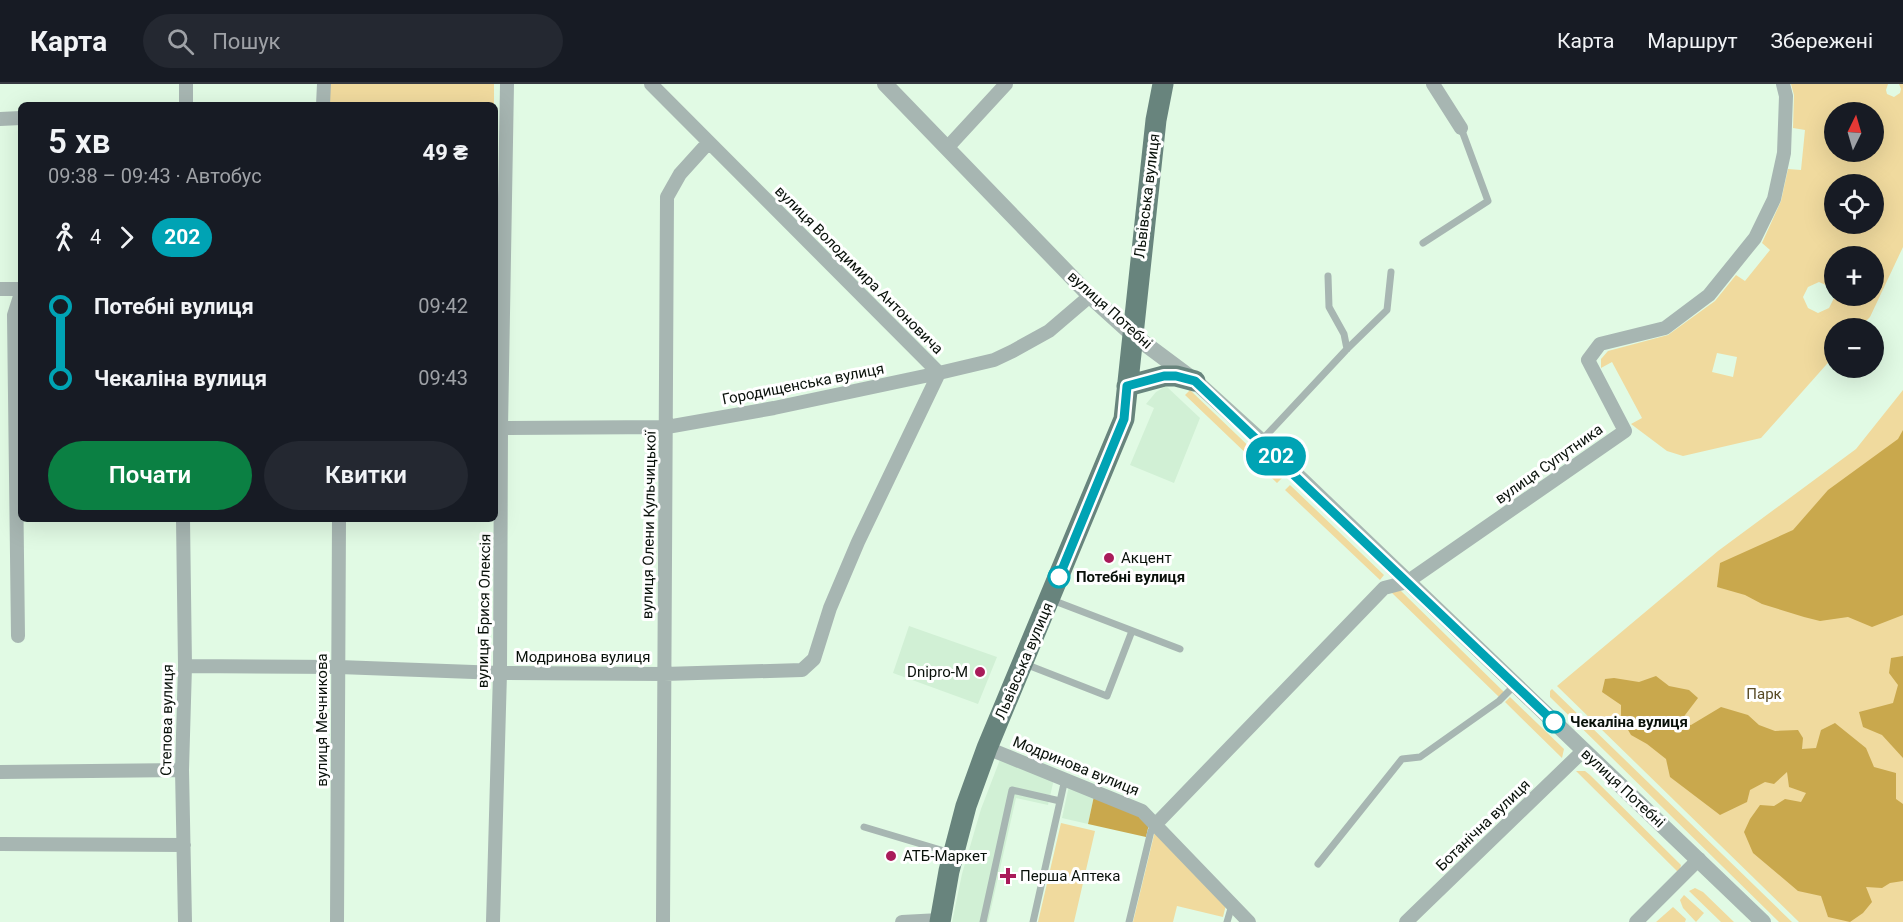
<!DOCTYPE html>
<html lang="uk">
<meta charset="utf-8">
<style>
:root{--surface:#171b24;--page:#242831;--text:#f1f3f6;--muted:#9ea1a6;--line:#363941;--accent:#0b8043}
body{margin:0;font-family:Roboto,sans-serif;background:var(--page);color:var(--text);height:100vh;display:flex;flex-direction:column;font-size:22px;white-space:nowrap}
*{box-sizing:border-box;margin:0}
p{font-size:20px;color:var(--muted)}
.icon{flex:none;width:33px;height:33px;fill:none;stroke:currentColor;stroke-width:2;stroke-linecap:round;stroke-linejoin:round}
.map{position:relative;flex:1;overflow:hidden}
.sheet{position:absolute;left:18px;top:18px;width:480px;height:420px;display:flex;flex-direction:column;background:var(--surface);border-radius:9px;box-shadow:0 6px 24px #0002}
.sheet>*{flex:none}
.badge{padding:0 12px;border-radius:20px;font-size:21px;line-height:39px}
.needle{width:39px;rotate:5deg}
.fabs{position:absolute;left:1824px;top:18px;display:grid;gap:12px}
.fabs a{display:grid;place-items:center;width:60px;height:60px;border-radius:50%;background:var(--surface);box-shadow:0 6px 24px #0002;font-size:30px}
.map>.badge{position:absolute;translate:-50% -50%;box-shadow:0 0 0 3px #fff}
.legs{display:flex;align-items:center;gap:9px;height:66px;padding:0 30px;font-size:20px}
.legs p{margin-inline-start:auto}
.head{display:flex;align-items:center;justify-content:space-between;height:102px;padding:0 30px}
h1{font-size:33px;font-weight:600;line-height:45px}
.button{display:flex;gap:12px;margin-top:auto;padding:12px 30px}
.button a{flex:1;height:69px;border-radius:36px;background:var(--accent);color:#fff;font-size:24px;font-weight:600;line-height:69px;text-align:center}
.button a+a{background:var(--page);color:var(--text)}
ul{padding:0 30px;list-style:none}
li{display:flex;align-items:center;gap:21px;height:72px;font-size:22px}
li i{display:grid;place-items:center;width:9px;height:100%;margin:0 8px;background:currentColor}
li i::after{content:'';width:15px;height:15px;margin:-8px;border:4px solid;border-radius:50%;background:var(--surface)}
li p{margin-inline-start:auto}
li:first-child i{background:linear-gradient(#0000 50%,currentColor 0)}
li:last-child i{background:linear-gradient(currentColor 50%,#0000 0)}
header{display:flex;align-items:center;gap:36px;box-sizing:border-box;height:84px;padding:0 30px;background:var(--surface);border-bottom:2px solid var(--line)}
header strong{font-size:28px}
nav{display:flex;gap:33px;margin-inline-start:auto;font-size:21px}
.search{width:420px;height:54px;background:var(--page);display:flex;align-items:center;gap:15px;box-sizing:border-box;padding:0 21px;border-radius:33px;color:var(--muted);font-size:22px}
.map>svg:first-child{display:block}
.built{fill:#d1f0d5}
.green{fill:#f0da9e;fill-rule:evenodd}
.forest{fill:#c9a84d}
.lines{fill:none;stroke-linecap:round;stroke-linejoin:round}
.service{stroke:#a7b6b2;stroke-width:7}
.minor{stroke:#a7b6b2;stroke-width:14}
.tertiary{stroke:#a7b6b2;stroke-width:16}
.primary{stroke:#68847d;stroke-width:21}
.line-1-casing{stroke:#fff;stroke-width:14}
.line-1{stroke:#00a3b4;stroke-width:9}
.poi-dot{fill:#a91b5a;stroke:#fff;stroke-width:2}
.stop-1-dot{fill:#fff;stroke:#00a3b4;stroke-width:3}
.labels{text-anchor:middle;stroke-width:6;stroke-linejoin:round;paint-order:stroke}
.street-label{font-size:15px;fill:#09110a;stroke:#fff}
.poi-label{font-size:15px;fill:#09110a;stroke:#fff;text-anchor:start}
.stop-label{font-size:15px;font-weight:bold;fill:#09110a;stroke:#fff;text-anchor:start}
.park-label{font-size:15px;fill:#584a24;stroke:#fff}
</style>
<header>
<strong>Карта</strong>
<div class="search"><svg class="icon" aria-label="search" viewBox="0 0 24 24"><circle cx="10" cy="10" r="6"/><path d="M15 15l6 6"/></svg>Пошук</div>
<nav><a>Карта</a><a>Маршрут</a><a>Збережені</a></nav>
</header>
<div class="map">
<svg width="1903" height="838" viewBox="0 0 1903 838">
<rect width="100%" height="100%" fill="#e1fae4"/>
<!-- built -->
<path class="built" d="M 1166,302 L 1200,334 L 1174,399 L 1130,381 L 1154,324 L 1146,320 L 1156,308 Z
M 909,542 L 997,573 L 978,620 L 893,589 Z
M 1001,673 L 1054,695 L 1048,721 L 1016,714 L 988,838 L 952,838 L 962,790 L 981,725 Z
M 1069,702 L 1094,712 L 1088,740 L 1062,734 Z"/>
<!-- green -->
<path class="green" d="M 328,0 L 494,0 L 494,21 L 328,21 Z
M 1791,0 L 1888,0 L 1886,6 L 1887,10 L 1894,13 L 1900,9 L 1901,5 L 1899,0 L 1903,0 L 1903,163 L 1870,233 L 1859,244 L 1834,244 L 1834,272 L 1761,354 L 1683,372 L 1667,367 L 1631,340 L 1642,334 L 1612,278 L 1601,284 L 1601,275 L 1608,267 L 1668,251 L 1715,217 L 1736,191 L 1745,197 L 1770,166 L 1762,159 L 1781,117 L 1788,85 L 1801,86 L 1805,46 L 1793,44 L 1794,11 ZM 1834,28 L 1874,28 L 1874,68 L 1834,68 ZM 1834,100 L 1874,100 L 1874,140 L 1834,140 ZM 1834,172 L 1874,172 L 1874,212 L 1834,212 ZM 1819,198 L 1830,203 L 1834,214 L 1829,224 L 1818,229 L 1808,224 L 1803,213 L 1808,203 ZM 1717,269 L 1737,273 L 1733,293 L 1712,288 Z
M 1190,306 L 1282,394 L 1277,399 L 1185,311 Z
M 1903,306 L 1903,838 L 1799,838 L 1557,602 L 1718,467 L 1856,365 Z
M 1290,401 L 1384,491 L 1380,496 L 1285,406 Z
M 1399,505 L 1504,608 L 1499,613 L 1391,508 Z
M 1552,605 L 1792,838 L 1779,838 L 1550,613 L 1550,607 Z
M 1510,613 L 1564,665 L 1562,674 L 1505,618 Z
M 1576,687 L 1585,687 L 1590,691 L 1681,781 L 1679,789 Z
M 1061,739 L 1095,747 L 1074,838 L 1038,838 Z
M 1155,747 L 1226,821 L 1223,833 L 1177,822 L 1173,838 L 1133,838 Z
M 1695,804 L 1703,808 L 1734,838 L 1721,838 L 1689,807 Z
M 1684,811 L 1704,829 L 1696,838 L 1683,824 L 1680,816 Z
M 1673,823 L 1686,835 L 1685,838 L 1656,838 Z"/>
<!-- forest -->
<path class="forest" d="M 1903,346 L 1903,531 L 1872,543 L 1848,533 L 1820,537 L 1804,533 L 1762,520 L 1745,511 L 1717,503 L 1720,479 L 1793,446 L 1828,406 L 1898,355 Z
M 1903,572 L 1903,674 L 1882,651 L 1863,643 L 1859,628 L 1893,619 L 1898,601 L 1889,589 L 1891,574 Z
M 1656,592 L 1669,602 L 1689,606 L 1698,614 L 1679,639 L 1691,641 L 1721,623 L 1748,631 L 1759,641 L 1775,647 L 1798,646 L 1803,654 L 1802,665 L 1816,664 L 1821,646 L 1835,639 L 1866,664 L 1874,683 L 1896,689 L 1896,715 L 1903,720 L 1903,797 L 1890,799 L 1882,804 L 1866,803 L 1872,818 L 1863,829 L 1850,838 L 1828,833 L 1821,812 L 1798,807 L 1753,769 L 1744,748 L 1750,735 L 1760,721 L 1774,722 L 1785,715 L 1801,718 L 1806,709 L 1789,703 L 1787,688 L 1774,700 L 1765,698 L 1750,706 L 1747,718 L 1720,731 L 1670,693 L 1666,675 L 1647,660 L 1631,651 L 1621,634 L 1621,621 L 1602,608 L 1605,595 L 1614,594 L 1639,598 Z
M 1094,712 L 1139,730 L 1149,740 L 1146,753 L 1088,740 Z"/>
<g class="lines">
<!-- service -->
<path class="service" d="M 1423,159 L 1488,117 L 1461,44
M 1328,192 L 1329,223 L 1344,250 L 1347,265
M 1261,357 L 1347,265 L 1387,226 L 1391,188
M 1052,516 L 1180,565
M 1025,580 L 1107,612 L 1132,547
M 864,743 L 951,769
M 1318,780 L 1402,675 L 1420,673 L 1499,617 L 1515,601
M 983,838 L 1012,706 L 1060,717
M 1033,838 L 1065,695
M 1129,838 L 1151,747 L 1155,741
M 1227,838 L 1232,821"/>
<!-- minor -->
<path class="minor" d="M 1433,0 L 1461,44
M 186,21 L 186,0
M 323,21 L 324,0
M 0,35 L 21,34
M 947,64 L 1006,0
M 0,205 L 21,205
M 501,344 L 667,343 L 774,324 L 939,289 L 994,276 L 1013,267 L 1049,247 L 1090,212
M 183,435 L 185,582 L 182,686 L 185,838
M 18,552 L 14,231 L 21,209
M 185,582 L 339,583 L 500,589 L 664,590 L 802,586 L 814,575 L 830,524 L 858,458 L 939,289 L 651,0
M 987,664 L 1142,727 L 1249,838
M 0,688 L 182,686
M 1155,741 L 1384,504 L 1407,498 L 1625,347 L 1588,276 L 1600,260 L 1665,244 L 1709,211 L 1755,154 L 1774,115 L 1784,69 L 1786,12 L 1783,0
M 0,760 L 184,761
M 337,838 L 339,435
M 493,838 L 500,589 L 501,344 L 507,0
M 663,838 L 667,113 L 680,90 L 708,59
M 902,838 L 940,836
M 1406,838 L 1583,667
M 1636,838 L 1699,775"/>
<!-- tertiary -->
<path class="tertiary" d="M 885,0 L 1090,212 L 1132,250 L 1195,297 L 1261,357 L 1763,838"/>
<!-- primary -->
<path class="primary" d="M 1127,302 L 1164,292 L 1176,292 L 1195,297
M 940,838 L 949,787 L 966,722 L 987,664 L 1124,335 L 1156,36 L 1163,0"/>
</g>
<g class="lines">
<!-- line-1 casing -->
<g class="line-1-casing">
<path id="line-1" d="M 1059,493 L 1124,335 L 1127,302 L 1164,292 L 1176,292 L 1195,297 L 1554,638"/>
</g>
<!-- line-1 -->
<use href="#line-1" class="line-1"/>
</g>
<!-- markers -->
<g class="poi-dot">
<circle cx="1109" cy="474" r="6"/>
<circle cx="980" cy="588" r="6"/>
<circle cx="891" cy="772" r="6"/>
<path d="M1005 783h6v6h6v6h-6v6h-6v-6h-6v-6h6z"/>
</g>
<g class="stop-1-dot">
<circle cx="1059" cy="493" r="10"/>
<circle cx="1554" cy="638" r="10"/>
</g>
<g class="labels">
<!-- street labels -->
<g class="street-label">
<text transform="translate(1147 112) rotate(-83)" y="5">Львівська вулиця</text>
<text transform="translate(859 186) rotate(45)" y="5">вулиця Володимира Антоновича</text>
<text transform="translate(1110 226) rotate(42)" y="5">вулиця Потебні</text>
<text transform="translate(803 300) rotate(-11)" y="5">Городищенська вулиця</text>
<text transform="translate(1549 380) rotate(-35)" y="5">вулиця Супутника</text>
<text transform="translate(649 441) rotate(-89)" y="5">вулиця Олени Кульчицької</text>
<text transform="translate(484 527) rotate(-89)" y="5">вулиця Брися Олексія</text>
<text x="583" y="578">Модринова вулиця</text>
<text transform="translate(1024 577) rotate(-67)" y="5">Львівська вулиця</text>
<text transform="translate(167 636) rotate(-89)" y="5">Степова вулиця</text>
<text transform="translate(322 636) rotate(-90)" y="5">вулиця Мечникова</text>
<text transform="translate(1076 682) rotate(22)" y="5">Модринова вулиця</text>
<text transform="translate(1623 704) rotate(43)" y="5">вулиця Потебні</text>
<text transform="translate(1483 741) rotate(-44)" y="5">Ботанічна вулиця</text>
</g>
<!-- poi labels -->
<g class="poi-label">
<text x="1121" y="479">Акцент</text>
<text x="968" y="593" text-anchor="end">Dnipro-M</text>
<text x="903" y="777">АТБ-Маркет</text>
<text x="1020" y="797">Перша Аптека</text>
</g>
<!-- stop labels -->
<g class="stop-label">
<text x="1076" y="498">Потебні вулиця</text>
<text x="1570" y="643">Чекаліна вулиця</text>
</g>
<!-- park labels -->
<g class="park-label">
<text x="1764" y="615">Парк</text>
</g>
</g>
</svg>
<div class="fabs">
<a><svg class="needle" viewBox="-14 -14 28 28"><path d="M0-13l5 13h-10z" fill="#e53935"/><path d="M0 13l5-13h-10z" fill="#9ea1a6"/></svg></a>
<a><svg class="icon" aria-label="locate" viewBox="0 0 24 24"><circle cx="12" cy="12" r="6"/><path d="M12 2v4M12 18v4M2 12h4M18 12h4"/></svg></a>
<a>+</a>
<a>−</a>
</div>
<b class="badge" style="left:1276px;top:372px;background:#00a3b4;color:#fff">202</b>
<section class="sheet">
<div class="head"><div><h1>5 хв</h1><p>09:38 – 09:43 · Автобус</p></div><b>49 ₴</b></div>
<div class="legs"><svg class="icon" aria-label="walk" viewBox="0 0 24 24"><circle cx="13" cy="4" r="2"/><path d="M13 8l-2 6 4 7M11 14l-3 7M7 12l3-4h3l4 4"/></svg>4<svg class="icon" aria-label="forward" viewBox="0 0 24 24"><path d="M9 5l7 7-7 7"/></svg><b class="badge" style="background:#00a3b4;color:#fff">202</b></div>
<ul>
<li><i style="color:#00a3b4"></i><b>Потебні вулиця</b><p>09:42</p></li>
<li><i style="color:#00a3b4"></i><b>Чекаліна вулиця</b><p>09:43</p></li>
</ul>
<div class="button"><a>Почати</a><a>Квитки</a></div>
</section>
</div>
